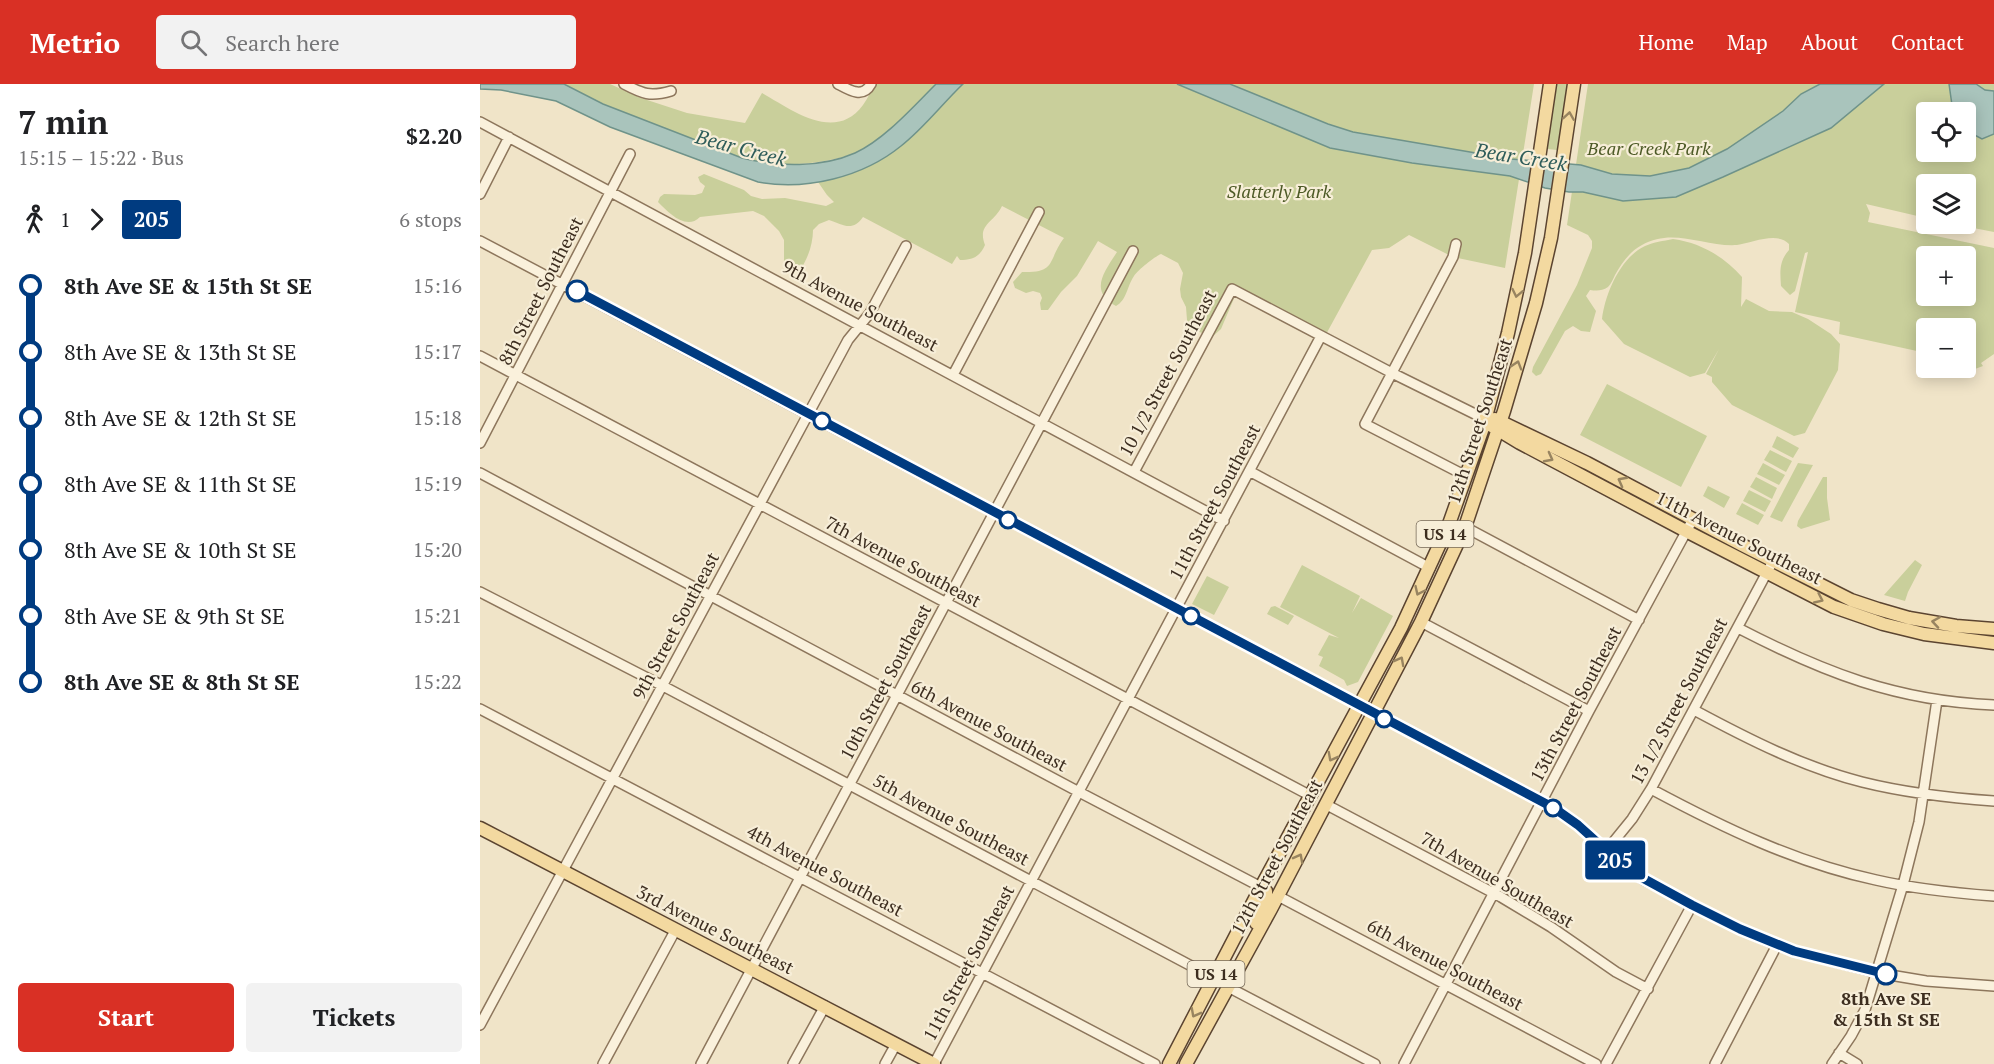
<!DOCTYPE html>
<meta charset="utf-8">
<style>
:root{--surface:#fff;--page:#f2f2f2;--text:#202124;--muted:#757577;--accent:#d93025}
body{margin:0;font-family:"PT Serif",serif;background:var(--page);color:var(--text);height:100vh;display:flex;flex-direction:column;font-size:22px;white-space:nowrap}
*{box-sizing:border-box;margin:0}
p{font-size:20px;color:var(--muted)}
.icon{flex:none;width:33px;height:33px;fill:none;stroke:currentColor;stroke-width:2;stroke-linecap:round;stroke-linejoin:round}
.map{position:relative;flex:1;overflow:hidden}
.panel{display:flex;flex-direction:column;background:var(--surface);width:480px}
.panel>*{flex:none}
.badge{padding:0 12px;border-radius:4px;font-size:21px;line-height:39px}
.tools{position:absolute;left:1436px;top:18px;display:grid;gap:12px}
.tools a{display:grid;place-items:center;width:60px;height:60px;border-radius:6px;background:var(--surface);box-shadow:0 3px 15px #0003;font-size:30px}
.map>.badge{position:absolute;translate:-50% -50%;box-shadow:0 0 0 3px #fff}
.legs{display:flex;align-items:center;gap:9px;height:66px;padding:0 18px;font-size:20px}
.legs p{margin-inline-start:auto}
.overview{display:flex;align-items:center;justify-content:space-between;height:102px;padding:0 18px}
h1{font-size:33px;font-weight:800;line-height:45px}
.action{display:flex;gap:12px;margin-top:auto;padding:12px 18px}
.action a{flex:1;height:69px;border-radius:6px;background:var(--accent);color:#fff;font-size:24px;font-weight:800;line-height:69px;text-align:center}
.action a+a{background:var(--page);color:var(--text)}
ul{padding:0 18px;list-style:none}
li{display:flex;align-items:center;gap:21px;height:66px;font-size:22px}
li i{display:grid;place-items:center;width:9px;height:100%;margin:0 8px;background:currentColor}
li i::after{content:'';width:15px;height:15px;margin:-8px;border:4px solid;border-radius:50%;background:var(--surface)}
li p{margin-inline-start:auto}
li:first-child i{background:linear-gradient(#0000 50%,currentColor 0)}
li:last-child i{background:linear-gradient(currentColor 50%,#0000 0)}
header{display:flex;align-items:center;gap:36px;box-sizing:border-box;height:84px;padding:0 30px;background:var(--accent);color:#fff}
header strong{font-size:28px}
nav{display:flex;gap:33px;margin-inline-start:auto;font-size:21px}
.search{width:420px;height:54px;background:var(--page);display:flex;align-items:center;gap:15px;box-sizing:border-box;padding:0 21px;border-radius:6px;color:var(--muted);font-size:22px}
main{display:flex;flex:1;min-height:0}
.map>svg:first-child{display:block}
.green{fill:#c9cf9b;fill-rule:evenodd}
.water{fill:#a9c4bc;stroke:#6f938a;stroke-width:1.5}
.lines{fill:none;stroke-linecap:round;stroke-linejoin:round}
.minor-casing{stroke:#8d765c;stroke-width:12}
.major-casing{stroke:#5b4430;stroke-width:15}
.minor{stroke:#faf1dc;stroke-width:9}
.major{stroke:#f3d9a0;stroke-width:12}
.oneway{stroke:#988460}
.line-1-casing{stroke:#fff;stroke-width:14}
.line-1{stroke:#003b80;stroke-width:9}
.stop-1-dot{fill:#fff;stroke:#003b80;stroke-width:3}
.labels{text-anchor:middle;stroke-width:4.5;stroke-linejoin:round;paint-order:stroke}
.shield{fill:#f7eed8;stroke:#756857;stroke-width:1.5}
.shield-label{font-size:16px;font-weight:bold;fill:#3d2e20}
.park-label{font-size:18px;font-style:italic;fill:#4d5a26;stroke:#f7eed8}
.street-label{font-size:18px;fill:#3d2e20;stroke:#f7eed8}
.stop-label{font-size:18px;font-weight:bold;fill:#3d2e20;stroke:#f7eed8}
.water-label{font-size:20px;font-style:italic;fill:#2f5d5a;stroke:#f7eed8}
</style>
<header>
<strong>Metrio</strong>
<div class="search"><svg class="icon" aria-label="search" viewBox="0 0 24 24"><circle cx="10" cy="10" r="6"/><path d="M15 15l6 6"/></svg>Search here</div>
<nav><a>Home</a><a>Map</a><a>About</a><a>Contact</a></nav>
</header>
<main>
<section class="panel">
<div class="overview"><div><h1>7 min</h1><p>15:15 – 15:22 · Bus</p></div><b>$2.20</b></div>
<div class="legs"><svg class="icon" aria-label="walk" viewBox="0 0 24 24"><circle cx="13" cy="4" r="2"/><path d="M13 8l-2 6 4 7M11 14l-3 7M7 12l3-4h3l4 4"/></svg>1<svg class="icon" aria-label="forward" viewBox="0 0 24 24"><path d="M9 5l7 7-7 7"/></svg><b class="badge" style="background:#003b80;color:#fff">205</b><p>6 stops</p></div>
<ul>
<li><i style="color:#003b80"></i><b>8th Ave SE &amp; 15th St SE</b><p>15:16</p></li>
<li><i style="color:#003b80"></i><span>8th Ave SE &amp; 13th St SE</span><p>15:17</p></li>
<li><i style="color:#003b80"></i><span>8th Ave SE &amp; 12th St SE</span><p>15:18</p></li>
<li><i style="color:#003b80"></i><span>8th Ave SE &amp; 11th St SE</span><p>15:19</p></li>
<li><i style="color:#003b80"></i><span>8th Ave SE &amp; 10th St SE</span><p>15:20</p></li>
<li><i style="color:#003b80"></i><span>8th Ave SE &amp; 9th St SE</span><p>15:21</p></li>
<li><i style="color:#003b80"></i><b>8th Ave SE &amp; 8th St SE</b><p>15:22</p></li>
</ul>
<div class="action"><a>Start</a><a>Tickets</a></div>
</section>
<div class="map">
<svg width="1514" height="980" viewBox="0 0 1514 980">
<rect width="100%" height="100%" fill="#f0e4c8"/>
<!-- green -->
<path class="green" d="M 84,0 L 130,0 L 161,14 L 207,29 L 265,39 L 282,9 C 312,26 355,59 383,21 C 388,14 391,7 395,0 L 1054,0 L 1025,184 L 973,173 L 929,151 L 909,164 L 892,166 L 844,254 L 755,212 L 741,245 L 732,253 L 712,245 L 707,236 L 706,223 L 701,213 L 700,205 L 703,189 L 698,179 L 681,170 C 674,173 658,186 654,192 C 647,202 647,216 636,222 C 608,207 625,187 637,168 L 618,157 L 597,192 L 581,208 L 568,226 L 561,226 L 560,219 L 562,214 L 560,209 L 553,207 L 546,209 L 535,204 L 533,198 L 542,188 C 577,189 567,177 584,154 L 522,122 C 514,139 497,140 505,161 C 500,173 492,176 480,176 L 477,172 L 472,180 L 383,133 C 373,148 363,141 349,136 L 339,140 L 333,146 C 333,161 327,177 318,189 L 311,186 L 304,180 L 304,156 L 299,147 L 284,132 L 273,127 L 220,133 C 206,147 189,129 178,118 L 180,113 L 184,110 L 215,111 L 222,109 L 225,102 L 220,98 L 218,93 L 224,90 L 264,106 L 271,112 L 282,115 L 305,114 L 346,122 L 354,118 L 347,111 L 338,98 L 369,71 C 334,82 297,83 262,74 L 123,20 Z
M 1076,0 L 1088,0 L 1077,66 L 1068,65 L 1067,58 Z
M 1108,0 L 1514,0 L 1514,148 L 1473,140 L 1485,140 L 1485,100 L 1446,100 L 1446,134 L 1386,120 L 1390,129 L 1388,138 L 1514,164 L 1514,270 L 1501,279 L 1503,282 L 1487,288 L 1485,283 L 1485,244 L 1446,244 L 1446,269 L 1359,250 L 1360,238 L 1315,228 L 1328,168 L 1325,169 L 1315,207 L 1310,211 L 1301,202 C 1300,188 1299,177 1309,166 L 1309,160 C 1297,147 1272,159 1257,161 C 1224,163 1193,143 1162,161 C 1150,167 1141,180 1135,191 C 1133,195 1131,200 1128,203 C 1122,207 1117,207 1110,206 L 1106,212 L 1116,227 L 1110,248 L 1101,247 L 1093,242 L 1085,247 L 1061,290 L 1056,292 L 1052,288 L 1053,283 L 1097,201 L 1112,164 L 1112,157 L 1108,151 L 1087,141 ZM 1446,28 L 1485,28 L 1485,68 L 1446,68 ZM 1446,172 L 1485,172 L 1485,212 L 1446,212 Z
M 1193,155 C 1221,159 1243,172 1262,193 L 1261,223 L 1266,215 L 1289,227 L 1312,228 L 1328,235 L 1351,250 L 1360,260 L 1358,286 L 1325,349 L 1314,352 L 1252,321 L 1232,298 L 1232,293 L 1226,290 L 1239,265 L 1225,289 L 1210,293 L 1144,260 L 1122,235 C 1125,210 1140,174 1165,162 C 1174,158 1183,157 1193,155 Z
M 1127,300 L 1227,352 L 1201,403 L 1100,351 Z
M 1297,352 L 1319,364 L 1313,374 L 1292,363 Z
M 1290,366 L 1312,377 L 1306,388 L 1284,376 Z
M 1283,379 L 1305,391 L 1299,401 L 1277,390 Z
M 1318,379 L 1333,381 L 1302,438 L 1290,433 Z
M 1276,393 L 1297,404 L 1292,415 L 1270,403 Z
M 1343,393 L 1347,393 L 1347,414 L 1350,436 L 1321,445 L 1317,442 L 1318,437 Z
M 1228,402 L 1250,413 L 1244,424 L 1223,412 Z
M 1269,406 L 1291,417 L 1285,428 L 1263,417 Z
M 1262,419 L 1284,431 L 1278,441 L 1256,430 Z
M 1435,476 L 1442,481 L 1428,508 L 1425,517 L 1404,511 Z
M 822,481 L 880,512 L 872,529 L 881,514 L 913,532 L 878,598 L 867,602 L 864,596 L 839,582 L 843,573 L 838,571 L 849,551 L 859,554 L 800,523 Z
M 727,492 L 749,503 L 734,531 L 712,520 Z
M 795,522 L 814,532 L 808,541 L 787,530 L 791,523 Z"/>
<!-- water -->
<path class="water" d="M 0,0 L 84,0 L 123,20 L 262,74 C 298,83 341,84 375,69 C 404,56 434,22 456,0 L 483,0 C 462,20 444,44 421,62 C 383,93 326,107 278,98 L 130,43 L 76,17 L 21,6 L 0,5 Z
M 697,0 L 750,0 L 848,40 L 873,48 L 1031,75 L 1101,81 L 1132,90 L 1170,92 L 1209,84 L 1247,65 L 1303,27 L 1321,10 L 1340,0 L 1404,0 L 1351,44 L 1243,93 L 1196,113 L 1143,117 L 1103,108 L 1089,108 L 1065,104 L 1030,92 L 932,79 L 850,64 Z
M 1469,0 L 1496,0 L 1505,6 L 1514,7 L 1514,50 L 1502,55 L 1485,46 L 1485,28 L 1473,28 Z"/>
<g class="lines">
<!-- minor casing -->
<g class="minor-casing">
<path id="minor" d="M 144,0 C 163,10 170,13 191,7
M 358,0 C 369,6 383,15 391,0
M 0,38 L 744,437
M 0,110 L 29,53
M 0,157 L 1074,724 L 1098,741 L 1142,782 L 1164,796 L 1260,845 L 1297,861 L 1314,867 L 1398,889 L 1446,897 L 1514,902
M 976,160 L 973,173 L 885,340 L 986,392
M 0,272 L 831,712
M 473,291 L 559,128
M 0,359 L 150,70
M 654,388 L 752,205 L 912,289 L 1005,335
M 771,388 L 950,484
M 0,389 L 599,708 L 781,803
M 985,443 L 1159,536
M 0,508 L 183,602 L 734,894
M 941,538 L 1109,627
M 1258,544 C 1343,588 1416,617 1514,621
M 0,625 L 675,980
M 1214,626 C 1268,655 1323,683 1382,698 C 1426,709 1470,714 1514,717
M 1171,705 C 1242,743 1316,779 1396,796 C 1435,805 1474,809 1514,812
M 847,721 L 1021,813 L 1071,843 L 1136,888 L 1168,905
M 1126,767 L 1152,735 L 1171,705 L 1293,477
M 798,812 L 1116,980
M 748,903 L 895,980
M 0,941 L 368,256 L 390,229 L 426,162
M 1359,969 L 1377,980
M 123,980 L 196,845
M 221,980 L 653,167
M 313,980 L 345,922
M 405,980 L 416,960
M 454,980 L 841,252
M 924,980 L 1109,627 L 1213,435
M 1126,980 L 1212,821
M 1235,980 L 1297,861
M 1352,980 L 1371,952 L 1385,926 L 1423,801 L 1439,738 L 1457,616"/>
</g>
<!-- major casing -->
<g class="major-casing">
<path id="major" d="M 1015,335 L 1107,379 L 1262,461 L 1371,516 L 1398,525 L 1429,534 L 1476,542 L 1514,545
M 1012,342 L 1040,359 L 1206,447 L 1354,523 L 1403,540 L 1444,550 L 1514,559
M 0,744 L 454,980
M 776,839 L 786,815 L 786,807 L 781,803
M 689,980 L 781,803 L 921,544 L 969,440 L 1003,344 L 1028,249 L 1045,169 L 1070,0
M 706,980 L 791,825 L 941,538 L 985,443 L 1024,327 L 1056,219 L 1071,154 L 1094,0"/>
</g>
<!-- minor -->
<use href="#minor" class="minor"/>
<!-- major -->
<use href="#major" class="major"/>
</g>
<!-- one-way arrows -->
<defs><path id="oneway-chevron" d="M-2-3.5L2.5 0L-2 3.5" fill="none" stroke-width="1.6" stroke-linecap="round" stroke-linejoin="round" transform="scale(1.5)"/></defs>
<g class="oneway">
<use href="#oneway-chevron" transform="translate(1089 32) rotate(-81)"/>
<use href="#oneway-chevron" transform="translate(1037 209) rotate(102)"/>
<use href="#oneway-chevron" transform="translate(1037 281) rotate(-73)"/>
<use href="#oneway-chevron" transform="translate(1069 374) rotate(28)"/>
<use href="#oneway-chevron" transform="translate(1142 397) rotate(-152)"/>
<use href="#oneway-chevron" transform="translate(939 507) rotate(115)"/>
<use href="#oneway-chevron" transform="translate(1339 515) rotate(25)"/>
<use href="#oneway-chevron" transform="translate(1456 538) rotate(-171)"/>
<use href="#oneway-chevron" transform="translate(920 577) rotate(-62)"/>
<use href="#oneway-chevron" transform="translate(852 673) rotate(118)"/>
<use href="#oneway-chevron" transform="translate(819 774) rotate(-62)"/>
<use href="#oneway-chevron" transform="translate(715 929) rotate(118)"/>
</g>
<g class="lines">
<!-- line-1 casing -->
<g class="line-1-casing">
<path id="line-1" d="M 97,207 L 1074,724 L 1098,741 L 1148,786 L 1212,821 L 1260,845 L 1314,867 L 1406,890"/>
</g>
<!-- line-1 -->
<use href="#line-1" class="line-1"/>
</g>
<!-- markers -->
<g class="stop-1-dot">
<circle cx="97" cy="207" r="10"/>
<circle cx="342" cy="337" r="8"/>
<circle cx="528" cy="436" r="8"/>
<circle cx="711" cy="532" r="8"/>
<circle cx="904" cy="635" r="8"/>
<circle cx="1073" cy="724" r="8"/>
<circle cx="1406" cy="890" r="10"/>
</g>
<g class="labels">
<!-- shield labels -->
<g class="shield">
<rect x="936.5" y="437" width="57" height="26" rx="4.5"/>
<rect x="707.5" y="877" width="57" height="26" rx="4.5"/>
</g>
<g class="shield-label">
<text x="965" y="456">US 14</text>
<text x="736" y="896">US 14</text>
</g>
<!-- park labels -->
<g class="park-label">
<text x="1169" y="71">Bear Creek Park</text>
<text x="799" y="114">Slatterly Park</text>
</g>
<!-- street labels -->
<g class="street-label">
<text transform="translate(61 207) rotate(-63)" y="6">8th Street Southeast</text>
<text transform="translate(380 222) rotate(28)" y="6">9th Avenue Southeast</text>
<text transform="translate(688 289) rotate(-62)" y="6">10 1/2 Street Southeast</text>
<text transform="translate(1000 337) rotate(-72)" y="6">12th Street Southeast</text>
<text transform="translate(735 418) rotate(-62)" y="6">11th Street Southeast</text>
<text transform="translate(1259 454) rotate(27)" y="6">11th Avenue Southeast</text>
<text transform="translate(423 478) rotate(28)" y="6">7th Avenue Southeast</text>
<text transform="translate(196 542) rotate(-62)" y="6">9th Street Southeast</text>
<text transform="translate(406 598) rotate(-62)" y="6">10th Street Southeast</text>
<text transform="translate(1199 617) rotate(-62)" y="6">13 1/2 Street Southeast</text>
<text transform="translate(1096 620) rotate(-62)" y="6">13th Street Southeast</text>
<text transform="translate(509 642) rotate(28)" y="6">6th Avenue Southeast</text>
<text transform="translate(471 736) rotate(28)" y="6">5th Avenue Southeast</text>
<text transform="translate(797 773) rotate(-62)" y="6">12th Street Southeast</text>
<text transform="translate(345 787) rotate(28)" y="6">4th Avenue Southeast</text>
<text transform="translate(1017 796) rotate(30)" y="6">7th Avenue Southeast</text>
<text transform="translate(235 846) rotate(27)" y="6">3rd Avenue Southeast</text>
<text transform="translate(489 879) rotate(-62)" y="6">11th Street Southeast</text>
<text transform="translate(965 881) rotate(28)" y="6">6th Avenue Southeast</text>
</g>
<!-- stop labels -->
<g class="stop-label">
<text x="1406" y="921">8th Ave SE<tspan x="1406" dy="21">&amp; 15th St SE</tspan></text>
</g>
<!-- water labels -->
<g class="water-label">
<text transform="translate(261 64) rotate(15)" y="7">Bear Creek</text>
<text transform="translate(1041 73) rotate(9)" y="7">Bear Creek</text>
</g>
</g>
</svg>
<div class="tools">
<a><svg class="icon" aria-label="locate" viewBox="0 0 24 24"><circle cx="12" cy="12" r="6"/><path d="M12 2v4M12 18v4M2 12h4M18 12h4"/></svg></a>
<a><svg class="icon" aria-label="layers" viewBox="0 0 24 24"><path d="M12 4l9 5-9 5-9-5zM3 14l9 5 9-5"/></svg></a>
<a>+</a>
<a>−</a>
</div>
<b class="badge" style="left:1135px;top:776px;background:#003b80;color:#fff">205</b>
</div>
</main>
